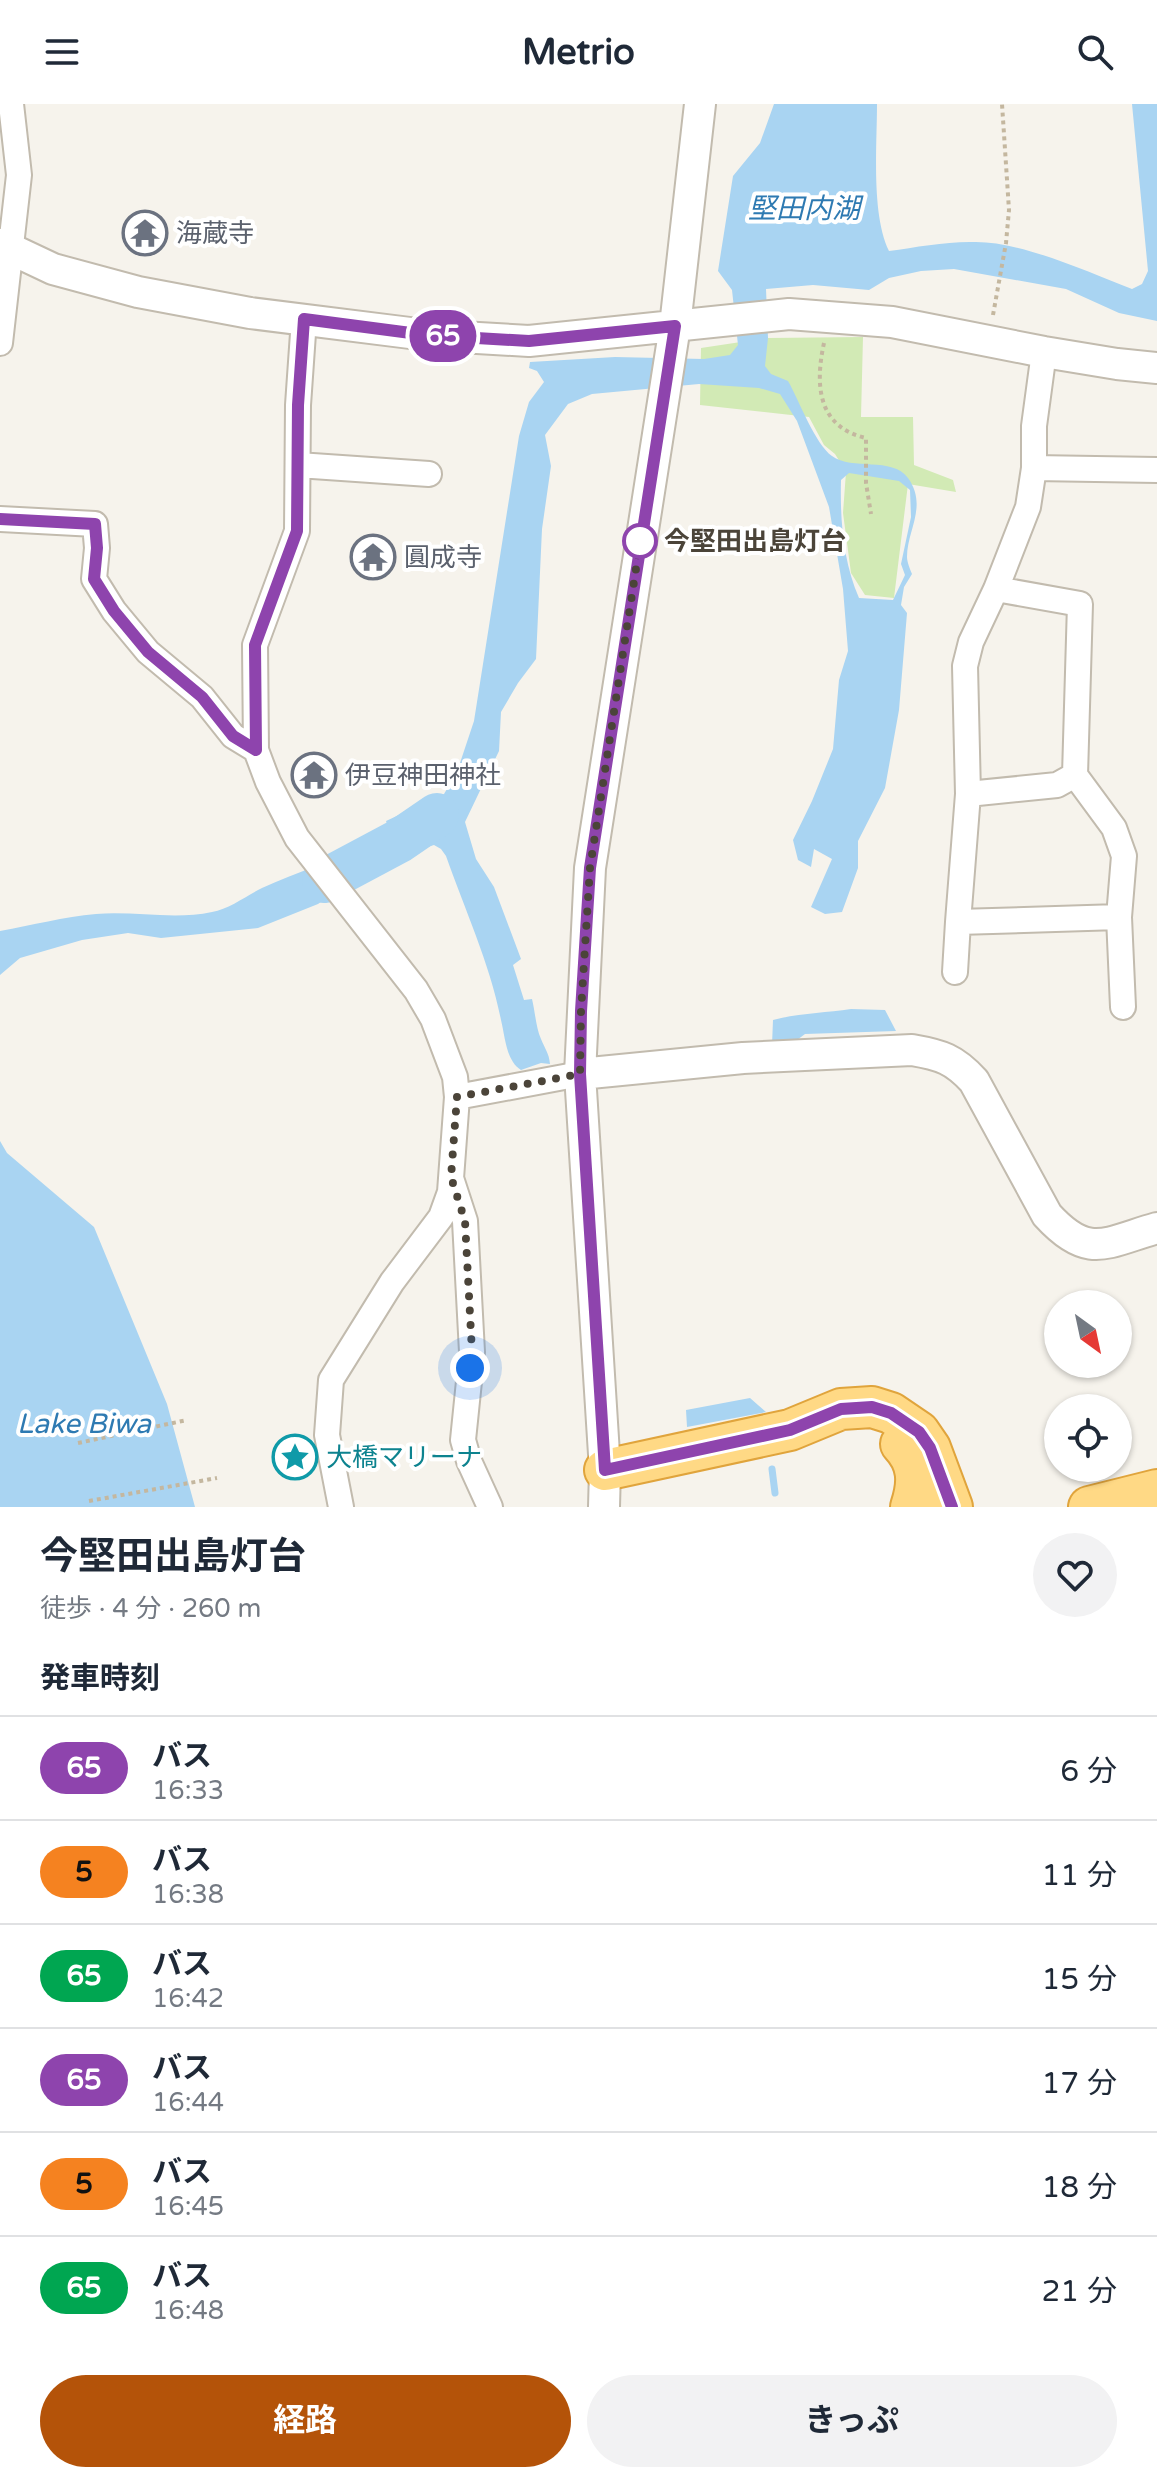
<!DOCTYPE html>
<html lang="ja">
<meta charset="utf-8">
<style>
:root{--surface:#fff;--page:#f2f2f3;--text:#1f2937;--muted:#747a83;--line:#e0e1e3;--accent:#b45309}
body{margin:0;font-family:"Varela Round","Noto Sans JP",sans-serif;background:var(--page);color:var(--text);height:100vh;display:flex;flex-direction:column;font-size:30px;white-space:nowrap}
*{box-sizing:border-box;margin:0}
p{font-size:26px;color:var(--muted)}
.icon{flex:none;width:44px;height:44px;fill:none;stroke:currentColor;stroke-width:2;stroke-linecap:round;stroke-linejoin:round}
.map{position:relative;height:1403px;overflow:hidden}
.drawer{display:flex;flex-direction:column;background:var(--surface);flex:1}
.drawer>*{flex:none}
.badge{padding:0 16px;border-radius:26px;font-size:28px;line-height:52px}
.needle{width:52px;rotate:147deg}
.tools{position:absolute;left:1044px;top:1186px;display:grid;gap:16px}
.tools a{display:grid;place-items:center;width:88px;height:88px;border-radius:50%;background:var(--surface);box-shadow:0 2px 6px #0004;font-size:40px}
.you{position:absolute;width:40px;height:40px;margin:-20px;border:6px solid #fff;border-radius:50%;background:#1a73e8;box-shadow:0 0 0 12px #1a73e833}
.map>.badge{position:absolute;translate:-50% -50%;box-shadow:0 0 0 4px #fff}
h2{padding:0 40px;font-size:30px;line-height:72px}
.round{display:grid;place-items:center;flex:none;width:84px;height:84px;border-radius:42px;background:var(--page)}
.summary{display:flex;align-items:center;justify-content:space-between;height:136px;padding:0 40px}
h1{font-size:38px;font-weight:700;line-height:60px}
.cta{display:flex;gap:16px;margin-top:auto;padding:16px 40px}
.cta a{flex:1;height:92px;border-radius:48px;background:var(--accent);color:#fff;font-size:32px;font-weight:700;line-height:92px;text-align:center}
.cta a+a{background:var(--page);color:var(--text)}
ul{padding:0;list-style:none}
li{display:flex;align-items:center;gap:24px;height:104px;padding:0 40px;border-top:2px solid var(--line)}
li div{flex:1}
li b{display:block;font-size:30px}
li em{font-style:normal}
li .badge{min-width:88px;font-weight:700;text-align:center}
header{display:flex;justify-content:space-between;align-items:center;height:104px;padding:0 40px;background:var(--surface);font-size:36px;font-weight:700}
.map>svg:first-child{display:block}
.green{fill:#d2eab5}
.water{fill:#a9d4f2;fill-rule:evenodd}
.lines{fill:none;stroke-linecap:round;stroke-linejoin:round}
.stream{stroke:#a9d4f2;stroke-width:7}
.river{stroke:#a9d4f2;stroke-width:44}
.minor-casing{stroke:#c2bbae;stroke-width:28}
.tertiary-casing{stroke:#c2bbae;stroke-width:34}
.trunk-casing{stroke:#e0a43c;stroke-width:44}
.path{stroke:#c4b79f;stroke-width:4;stroke-dasharray:4 4;stroke-linecap:butt}
.minor{stroke:#fff;stroke-width:24}
.tertiary{stroke:#fff;stroke-width:30}
.trunk{stroke:#ffd985;stroke-width:40}
.line-casing{stroke:#fff;stroke-width:18}
.line{stroke:#8e44ad;stroke-width:12}
.walk{stroke:#4b4439;stroke-width:8;stroke-dasharray:0 14.4}
.stop-dot{fill:#fff;stroke:#8e44ad;stroke-width:4}
.labels{text-anchor:middle;stroke-width:8;stroke-linejoin:round;paint-order:stroke}
.worship-label{font-size:26px;fill:#5b616d;stroke:#fff;text-anchor:start}
.stop-label{font-size:26px;font-weight:bold;fill:#4b4439;stroke:#fff;text-anchor:start}
.culture-label{font-size:26px;fill:#0d838f;stroke:#fff;text-anchor:start}
.water-label{font-size:28px;font-style:italic;fill:#2e7ab2;stroke:#fff}
</style>
<header><svg class="icon" aria-label="menu" viewBox="0 0 24 24"><path d="M4 6h16M4 12h16M4 18h16"/></svg>Metrio<svg class="icon" aria-label="search" viewBox="0 0 24 24"><circle cx="10" cy="10" r="6"/><path d="M15 15l6 6"/></svg></header>
<div class="map">
<svg width="1157" height="1403" viewBox="0 0 1157 1403">
<rect width="100%" height="100%" fill="#f6f3ec"/>
<!-- green -->
<path class="green" d="M 863,233 L 861,313 L 913,313 L 914,361 L 953,376 L 956,388 L 908,380 L 894,494 L 865,491 L 851,469 L 843,409 L 846,368 L 835,350 L 824,341 L 809,313 L 700,301 L 701,244 L 768,234 Z"/>
<!-- water -->
<path class="water" d="M 774,0 L 877,0 C 877,42 871,110 889,147 C 917,143 948,137 976,138 C 1023,138 1088,168 1132,185 L 1142,180 L 1148,167 L 1132,0 L 1157,0 L 1157,217 L 1119,209 L 1066,185 L 954,165 L 921,167 L 889,174 L 869,186 L 813,181 L 766,185 L 768,234 L 765,262 L 771,270 L 788,277 C 799,296 815,340 832,352 C 852,367 892,352 908,374 C 928,402 907,426 907,453 C 907,458 910,465 912,470 L 904,483 L 901,501 L 907,509 L 899,606 L 885,684 L 858,737 L 858,764 L 842,808 L 825,810 L 811,803 L 832,755 L 814,745 L 811,763 L 798,756 L 793,736 L 812,697 L 833,645 L 839,576 L 848,547 L 843,485 L 829,403 L 797,317 L 780,290 L 759,284 L 699,280 L 592,290 L 568,300 L 545,331 L 551,362 L 542,425 L 536,555 L 518,579 L 501,608 L 499,647 L 465,718 L 476,755 L 494,783 L 521,855 L 513,861 L 524,896 L 532,895 C 535,907 536,924 541,935 C 545,945 549,949 550,960 L 541,959 L 521,966 C 506,957 505,932 501,916 C 490,860 465,806 446,752 L 441,745 L 434,741 L 393,753 L 379,730 L 388,723 L 386,717 L 444,690 L 457,668 L 474,617 L 519,332 L 529,298 L 544,278 L 537,267 L 529,264 L 530,258 L 615,253 L 704,255 L 730,251 L 738,241 L 732,186 L 718,167 L 733,72 L 760,39 ZM 849,369 L 899,377 L 910,386 L 911,413 L 901,460 L 905,471 L 893,496 L 859,494 C 843,457 840,416 841,376 Z
M 369,739 L 379,756 L 318,800 L 258,824 L 161,834 L 128,829 L 82,836 L 20,854 L 0,871 L 0,827 C 32,821 64,813 96,810 C 135,807 175,816 212,808 C 229,805 246,792 262,784 C 297,768 334,757 369,739 Z
M 851,905 L 885,906 L 896,927 L 805,930 L 797,936 L 772,941 L 773,916 C 799,909 825,909 851,905 Z
M 0,1037 L 7,1049 L 94,1123 L 167,1300 L 195,1403 L 0,1403 Z
M 750,1294 L 766,1308 L 687,1323 L 686,1306 Z"/>
<g class="lines">
<!-- stream -->
<path class="stream" d="M 772,1365 L 775,1389"/>
<!-- river -->
<path class="river" d="M 324,777 L 399,737 L 437,711"/>
<!-- minor casing -->
<g class="minor-casing">
<path id="minor" d="M 304,215 L 298,301 L 297,427 L 255,541 L 256,646 L 268,678 L 297,734 L 416,886 L 433,915 L 455,973 L 457,993 L 450,1088 L 441,1113 L 392,1178 L 331,1276 L 327,1331 L 341,1403
M 0,239 L 19,71 L 11,0
M 1044,248 L 1034,322 L 1034,364 L 1157,366
M 298,361 L 429,370
M 0,415 L 95,420 L 97,444 L 94,475 L 114,507 L 148,548 L 202,593 L 233,632 L 256,646
M 996,485 L 1080,500 L 1075,671 L 1114,724 L 1124,752 L 1119,813 L 1123,903
M 968,690 L 1057,681 L 1075,671
M 958,818 L 968,690 L 965,562 L 971,538 L 996,485 L 1028,403 L 1034,364
M 955,868 L 958,818 L 1119,813
M 457,993 L 580,970
M 451,1074 L 465,1117 L 472,1248 L 463,1336 L 469,1357 L 490,1403"/>
</g>
<!-- tertiary casing -->
<g class="tertiary-casing">
<path id="tertiary" d="M 0,140 L 53,165 L 138,188 L 250,209 L 426,231 L 529,237 L 789,210 L 892,218 L 1044,248 L 1117,260 L 1157,264
M 580,970 L 743,954 L 912,946 C 941,951 954,955 974,977 L 1047,1111 C 1088,1156 1105,1139 1157,1124
M 604,1403 L 605,1366 L 580,970 L 590,764 L 675,222 L 700,0"/>
</g>
<!-- trunk casing -->
<g class="trunk-casing">
<path id="trunk" d="M 901,1340 C 919,1359 919,1379 911,1403
M 605,1366 L 790,1326 L 841,1305 L 872,1303 L 891,1309 L 919,1328 L 930,1344 L 952,1403
M 1089,1403 L 1157,1386"/>
</g>
<!-- path -->
<path class="path" d="M 993,211 L 1006,139 L 1009,106 L 1002,0
M 824,239 C 815,280 817,323 866,334 L 866,379 L 871,410
M 78,1339 L 187,1316
M 89,1397 L 217,1374"/>
<!-- minor -->
<use href="#minor" class="minor"/>
<!-- tertiary -->
<use href="#tertiary" class="tertiary"/>
<!-- trunk -->
<use href="#trunk" class="trunk"/>
</g>
<g class="lines">
<!-- line casing -->
<g class="line-casing">
<path id="line" d="M 0,415 L 95,420 L 97,444 L 94,475 L 114,507 L 148,548 L 202,593 L 233,632 L 256,646 L 255,541 L 297,427 L 298,301 L 304,215 L 426,231 L 529,237 L 675,222 L 590,764 L 581,907 L 580,970 L 605,1366 L 790,1326 L 841,1305 L 872,1303 L 891,1309 L 919,1328 L 930,1344 L 952,1403"/>
</g>
<!-- line -->
<use href="#line" class="line"/>
<!-- walk -->
<path class="walk" d="M 470,1264 L 472,1248 L 465,1117 L 451,1073 L 457,993 L 580,970 L 581,907 L 590,764 L 641,432 L 640,437"/>
</g>
<!-- icons -->
<defs>
<g id="temple-ring" transform="scale(2.3)"><circle r="9.5" fill="#fff" stroke="#6b7280" stroke-width="1.5"/><path d="M0-6L5-2H3V0L6.5 2.5H4V6H1.5V3h-3V6H-4V2.5H-6.5L-3 0V-2H-5Z" fill="#6b7280"/></g>
<g id="sight-ring" transform="scale(2.3)"><circle r="9.5" fill="#fff" stroke="#0f9aa8" stroke-width="1.5"/><path d="M0-6L1.8-2.2L6-1.7L2.9 1.2L3.7 5.4L0 3.3L-3.7 5.4L-2.9 1.2L-6-1.7L-1.8-2.2Z" fill="#0f9aa8"/></g>
</defs>
<g fill-rule="evenodd">
<use href="#temple-ring" x="145" y="129"/>
<use href="#temple-ring" x="373" y="453"/>
<use href="#temple-ring" x="314" y="671"/>
<use href="#sight-ring" x="295" y="1353"/>
</g>
<!-- markers -->
<circle class="stop-dot" cx="640" cy="437" r="16"/>
<g class="labels">
<!-- worship labels -->
<g class="worship-label">
<text x="176" y="138">海蔵寺</text>
<text x="404" y="462">圓成寺</text>
<text x="345" y="680">伊豆神田神社</text>
</g>
<!-- stop labels -->
<g class="stop-label">
<text x="664" y="446">今堅田出島灯台</text>
</g>
<!-- culture labels -->
<g class="culture-label">
<text x="326" y="1362">大橋マリーナ</text>
</g>
<!-- water labels -->
<g class="water-label">
<text x="804" y="114">堅田内湖</text>
<text x="84" y="1329">Lake Biwa</text>
</g>
</g>
</svg>
<div class="tools">
<a><svg class="needle" viewBox="-14 -14 28 28"><path d="M0-13l5 13h-10z" fill="#e53935"/><path d="M0 13l5-13h-10z" fill="#747a83"/></svg></a>
<a><svg class="icon" aria-label="locate" viewBox="0 0 24 24"><circle cx="12" cy="12" r="6"/><path d="M12 2v4M12 18v4M2 12h4M18 12h4"/></svg></a>
</div>
<div class="you" style="left:470px;top:1264px"></div>
<b class="badge" style="left:443px;top:232px;background:#8e44ad;color:#fff">65</b>
</div>
<section class="drawer">
<div class="summary"><div><h1>今堅田出島灯台</h1><p>徒歩 · 4 分 · 260 m</p></div><a class="round"><svg class="icon" aria-label="heart" viewBox="0 0 24 24"><path d="M12 20l-8-8c-3-5 5-10 8-4 3-6 11-1 8 4z"/></svg></a></div>
<h2>発車時刻</h2>
<ul>
<li><span class="badge" style="background:#8e44ad;color:#fff">65</span><div><b>バス</b><p>16:33</p></div><em>6 分</em></li>
<li><span class="badge" style="background:#f58220;color:#111">5</span><div><b>バス</b><p>16:38</p></div><em>11 分</em></li>
<li><span class="badge" style="background:#00a651;color:#fff">65</span><div><b>バス</b><p>16:42</p></div><em>15 分</em></li>
<li><span class="badge" style="background:#8e44ad;color:#fff">65</span><div><b>バス</b><p>16:44</p></div><em>17 分</em></li>
<li><span class="badge" style="background:#f58220;color:#111">5</span><div><b>バス</b><p>16:45</p></div><em>18 分</em></li>
<li><span class="badge" style="background:#00a651;color:#fff">65</span><div><b>バス</b><p>16:48</p></div><em>21 分</em></li>
</ul>
<div class="cta"><a>経路</a><a>きっぷ</a></div>
</section>
